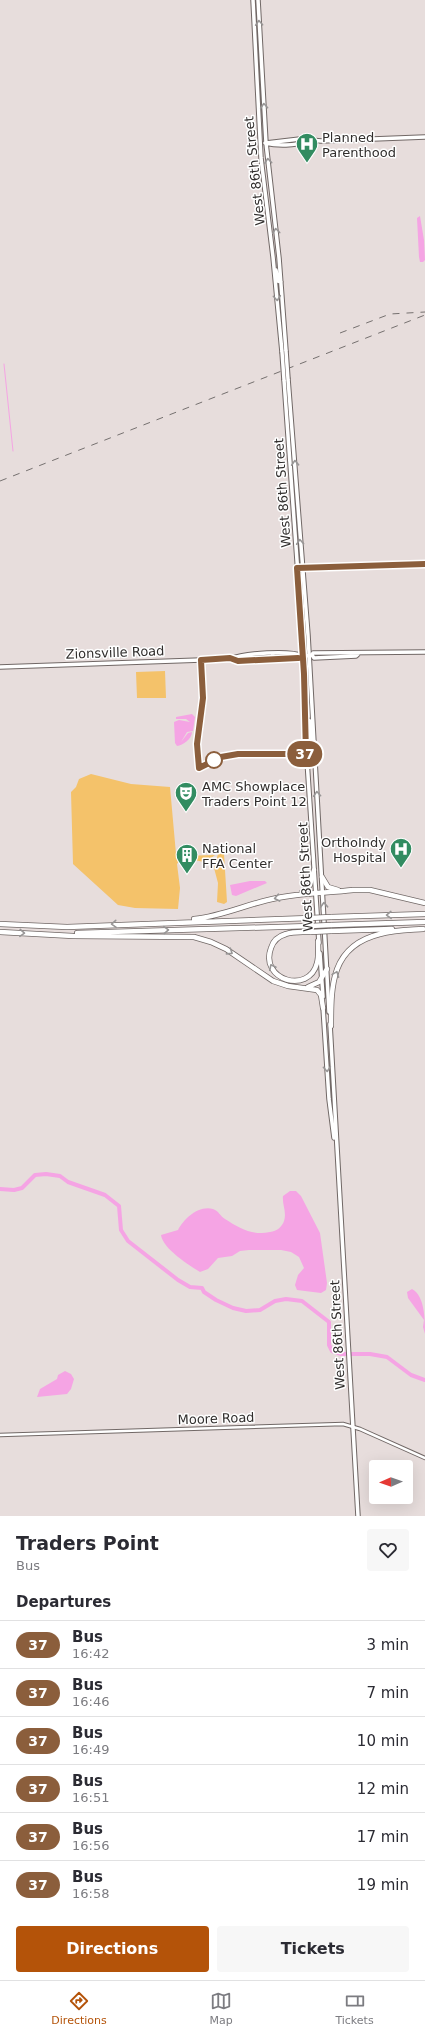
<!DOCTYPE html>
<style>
:root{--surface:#fff;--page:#f7f7f7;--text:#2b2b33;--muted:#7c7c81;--line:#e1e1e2;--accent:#b45309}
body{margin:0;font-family:"DejaVu Sans",sans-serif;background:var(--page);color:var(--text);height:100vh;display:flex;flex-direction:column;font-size:15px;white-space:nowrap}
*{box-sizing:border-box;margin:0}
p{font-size:13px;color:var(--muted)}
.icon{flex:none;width:22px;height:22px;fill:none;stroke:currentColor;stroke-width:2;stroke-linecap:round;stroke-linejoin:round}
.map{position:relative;height:1516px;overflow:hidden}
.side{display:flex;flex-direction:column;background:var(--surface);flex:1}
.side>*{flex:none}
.badge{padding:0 8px;border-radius:13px;font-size:14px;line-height:26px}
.needle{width:26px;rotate:268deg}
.buttons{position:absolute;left:369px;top:1460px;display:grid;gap:8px}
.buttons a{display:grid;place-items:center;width:44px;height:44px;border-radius:4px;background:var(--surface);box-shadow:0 4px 16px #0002;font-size:20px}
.map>.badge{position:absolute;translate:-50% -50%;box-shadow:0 0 0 2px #fff}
h2{padding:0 16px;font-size:15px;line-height:36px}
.round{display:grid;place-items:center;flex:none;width:42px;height:42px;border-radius:4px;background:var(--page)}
.overview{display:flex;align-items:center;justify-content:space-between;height:68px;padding:0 16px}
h1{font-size:19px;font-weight:700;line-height:30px}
.button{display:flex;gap:8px;margin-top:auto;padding:8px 16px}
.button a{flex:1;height:46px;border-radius:4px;background:var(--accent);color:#fff;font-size:16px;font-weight:700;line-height:46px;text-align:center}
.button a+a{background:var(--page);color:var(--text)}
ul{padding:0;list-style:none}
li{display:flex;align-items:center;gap:12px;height:48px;padding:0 16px;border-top:1px solid var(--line)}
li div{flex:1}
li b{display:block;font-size:15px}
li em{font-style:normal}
li .badge{min-width:44px;font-weight:700;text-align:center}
.dock{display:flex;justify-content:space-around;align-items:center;height:56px;border-top:1px solid var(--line);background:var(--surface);font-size:11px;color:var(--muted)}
.dock a{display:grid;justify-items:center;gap:2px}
.dock .current{color:var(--accent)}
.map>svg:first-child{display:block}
.green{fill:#f4c26a}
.water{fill:#f5a4e4}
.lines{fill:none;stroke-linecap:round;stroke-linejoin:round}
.stream{stroke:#f5a4e4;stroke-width:1}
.river{stroke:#f5a4e4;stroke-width:4}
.minor-casing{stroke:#716866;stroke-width:4.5}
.major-casing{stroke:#716866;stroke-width:5.5}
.highway-casing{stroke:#716866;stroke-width:6}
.minor{stroke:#fff;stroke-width:2.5}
.major{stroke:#fff;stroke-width:3.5}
.highway{stroke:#fff;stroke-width:4.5}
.rail{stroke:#75706f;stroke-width:1;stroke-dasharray:7 7;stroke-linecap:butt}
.major-bridge-casing{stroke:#716866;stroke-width:5.5;stroke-linecap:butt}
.highway-bridge-casing{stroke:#716866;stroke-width:6;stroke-linecap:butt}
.major-bridge{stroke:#fff;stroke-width:3.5}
.highway-bridge{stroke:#fff;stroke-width:4.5}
.oneway{stroke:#989696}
.line-casing{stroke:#fff;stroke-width:9}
.line{stroke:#8b5e3c;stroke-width:6}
.stop-dot{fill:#fff;stroke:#8b5e3c;stroke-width:2}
.labels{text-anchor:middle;stroke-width:3;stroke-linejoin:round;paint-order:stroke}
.poi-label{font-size:13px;fill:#312e2d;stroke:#fff;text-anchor:start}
.street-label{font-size:13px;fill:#312e2d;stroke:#fff}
</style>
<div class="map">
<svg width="425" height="1516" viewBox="0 0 425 1516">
<rect width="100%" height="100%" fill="#e7dddc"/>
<!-- green -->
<path class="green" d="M 165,671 L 166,698 L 137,698 L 136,672 Z
M 91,774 L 131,784 L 170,787 L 176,854 L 180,856 L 215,855 L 206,862 C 197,862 184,854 177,864 L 180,888 L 178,909 L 135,908 L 118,905 L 73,864 L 71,792 L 76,787 L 79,779 Z
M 218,854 L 224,854 L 227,902 L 224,904 L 217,902 L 218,883 L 214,868 Z"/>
<!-- water -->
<path class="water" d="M 420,216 L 424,240 L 425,260 L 423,262 L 420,262 L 419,257 L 417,218 Z
M 192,714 L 195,717 L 193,731 L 187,732 L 181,742 L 188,733 L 192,732 C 192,739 183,745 177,746 L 175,743 L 174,722 L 179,720 L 190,722 L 186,719 L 176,719 L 176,717 Z
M 250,881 L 265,881 L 267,883 L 236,896 L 232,895 L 230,885 Z
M 290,1191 L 296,1191 L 301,1196 L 320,1233 L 327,1283 L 326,1290 L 321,1293 L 297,1290 L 295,1285 L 298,1275 L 304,1268 L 299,1257 L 291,1252 L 281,1250 L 249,1250 L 240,1251 L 232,1256 L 218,1258 L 208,1269 L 200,1272 C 189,1265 163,1249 161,1235 L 178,1230 C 184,1219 198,1205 213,1209 C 219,1211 220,1216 225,1219 C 239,1228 253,1236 270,1232 C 277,1231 282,1227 284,1221 C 287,1212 282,1205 283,1196 Z
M 412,1289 C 425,1296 425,1320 425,1334 L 423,1327 L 424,1320 L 408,1298 L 407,1292 Z
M 65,1371 L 71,1374 L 74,1379 L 71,1389 L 67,1394 L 37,1397 L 40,1389 L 57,1379 L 58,1375 Z"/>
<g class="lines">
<!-- stream -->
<path class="stream" d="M 4,364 L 13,451"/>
<!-- river -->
<path class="river" d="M 0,1189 L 14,1190 L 22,1188 L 35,1175 L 46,1174 L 60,1176 L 68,1182 L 105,1195 L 119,1206 L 121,1230 L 128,1241 L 178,1280 L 190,1287 L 202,1288 L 204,1292 L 216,1300 L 233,1308 L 246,1311 L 260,1310 L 275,1301 L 286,1299 L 302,1301 L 329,1322 L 329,1345 L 332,1351 L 341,1354 L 370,1354 L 387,1357 L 411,1375 L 425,1380"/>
<!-- minor casing -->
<g class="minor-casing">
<path id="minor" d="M 0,1435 L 343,1424 L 360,1429 L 425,1458"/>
</g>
<!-- major casing -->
<g class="major-casing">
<path id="major" d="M 253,0 L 261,158 L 273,257 L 282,352
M 258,0 L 266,143 L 279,258 L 286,351
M 265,143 C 277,146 295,146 307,141
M 266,143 L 300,139 L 321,141 L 425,137
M 276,270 L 278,281 L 281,282
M 288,379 L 308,635 L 329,1012
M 284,380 L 302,630 L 306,745 L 319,943
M 312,655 L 313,653 L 425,652
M 230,659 L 238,661 L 297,659 L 303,656 L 312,655 L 314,658 L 356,656 L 358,654
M 261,660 L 272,657 L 273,654
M 0,667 L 230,659 C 244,653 290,650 303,656
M 306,719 L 310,721 L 312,741
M 320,953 L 323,997
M 323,1007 L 329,1099 L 334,1138
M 330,1024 L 358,1516"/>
</g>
<!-- highway casing -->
<g class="highway-casing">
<path id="highway" d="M 322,877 L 328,887 L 338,890
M 352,890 L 370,890 L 425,903
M 302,892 L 310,885 L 314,870
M 331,917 L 425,914
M 194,919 C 224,916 249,903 277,898 C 302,893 328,893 353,890
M 0,924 L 67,927 L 310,918
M 331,925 L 425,922
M 331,931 L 392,929
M 0,932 L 73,936 L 194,937 L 211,942 L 226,949 L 273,981 L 288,986 L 317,990 L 321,995 L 323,1008
M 311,932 C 303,932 294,931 286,934 C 279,936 273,941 271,948 C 259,980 309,995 317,963 C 319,956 318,948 318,941
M 77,933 L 310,926
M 308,987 L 319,982 L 327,969
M 331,1026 C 331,985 331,946 380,934 C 394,930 409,930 423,929"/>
</g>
<!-- minor -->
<use href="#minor" class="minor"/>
<!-- major -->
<use href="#major" class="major"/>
<!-- highway -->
<use href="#highway" class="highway"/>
<!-- rail -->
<path class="rail" d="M 340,333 L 390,314 L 425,312
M 0,481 L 425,315"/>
<!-- major-bridge casing -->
<g class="major-bridge-casing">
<path id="major-bridge" d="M 286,351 L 288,379
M 282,352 L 284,380"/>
</g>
<!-- highway-bridge casing -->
<g class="highway-bridge-casing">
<path id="highway-bridge" d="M 310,918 L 331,917
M 310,926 L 331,925
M 311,932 L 331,931"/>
</g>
<!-- major-bridge -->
<use href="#major-bridge" class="major-bridge"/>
<!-- highway-bridge -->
<use href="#highway-bridge" class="highway-bridge"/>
</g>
<!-- one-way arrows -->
<defs><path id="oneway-chevron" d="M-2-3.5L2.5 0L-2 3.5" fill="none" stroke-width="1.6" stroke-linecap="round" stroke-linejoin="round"/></defs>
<g class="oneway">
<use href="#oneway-chevron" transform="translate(259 23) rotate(-93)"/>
<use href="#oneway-chevron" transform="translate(264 106) rotate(-94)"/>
<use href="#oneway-chevron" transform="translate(268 161) rotate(-96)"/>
<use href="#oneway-chevron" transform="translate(276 231) rotate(-97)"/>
<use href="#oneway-chevron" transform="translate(277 298) rotate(85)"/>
<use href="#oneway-chevron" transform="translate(295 463) rotate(-93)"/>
<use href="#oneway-chevron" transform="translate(300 542) rotate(-94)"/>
<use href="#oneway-chevron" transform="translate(317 794) rotate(-94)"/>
<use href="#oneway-chevron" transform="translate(277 898) rotate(169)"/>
<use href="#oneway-chevron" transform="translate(324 905) rotate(-93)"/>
<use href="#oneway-chevron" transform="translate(389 915) rotate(178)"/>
<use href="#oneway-chevron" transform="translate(114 924) rotate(176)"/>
<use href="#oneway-chevron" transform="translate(166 930) rotate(-2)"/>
<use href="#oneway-chevron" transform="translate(22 933) rotate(3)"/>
<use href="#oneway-chevron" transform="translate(230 952) rotate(33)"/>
<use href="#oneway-chevron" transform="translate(272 967) rotate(-116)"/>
<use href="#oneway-chevron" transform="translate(336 974) rotate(-69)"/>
<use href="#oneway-chevron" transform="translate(327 1069) rotate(86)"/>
</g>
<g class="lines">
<!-- line casing -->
<g class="line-casing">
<path id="line" d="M 298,658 L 238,661 L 230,658 L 201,660 L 203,698 L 197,744 L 199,768 L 221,757 L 238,754 L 306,754 L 304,674 L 297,568 L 425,564"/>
</g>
<!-- line -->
<use href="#line" class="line"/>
</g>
<!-- icons -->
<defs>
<g id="hospital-pin" transform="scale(1.15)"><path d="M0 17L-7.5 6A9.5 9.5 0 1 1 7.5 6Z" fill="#328c61" stroke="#fff"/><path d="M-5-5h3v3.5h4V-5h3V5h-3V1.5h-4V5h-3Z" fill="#fff"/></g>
<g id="theatre-pin" transform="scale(1.15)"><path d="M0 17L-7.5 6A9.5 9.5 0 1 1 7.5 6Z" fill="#328c61" stroke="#fff"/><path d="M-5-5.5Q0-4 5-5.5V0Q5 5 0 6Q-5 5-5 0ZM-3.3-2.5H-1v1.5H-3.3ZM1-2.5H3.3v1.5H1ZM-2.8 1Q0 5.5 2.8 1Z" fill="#fff"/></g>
<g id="building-pin" transform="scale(1.15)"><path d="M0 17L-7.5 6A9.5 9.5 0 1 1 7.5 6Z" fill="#328c61" stroke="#fff"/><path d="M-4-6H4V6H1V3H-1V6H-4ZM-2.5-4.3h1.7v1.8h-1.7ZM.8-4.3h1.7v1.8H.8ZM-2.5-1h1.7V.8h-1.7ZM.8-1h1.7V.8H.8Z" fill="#fff"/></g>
</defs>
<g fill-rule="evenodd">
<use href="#hospital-pin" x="307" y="144"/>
<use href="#theatre-pin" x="186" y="793"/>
<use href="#hospital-pin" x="401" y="849"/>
<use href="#building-pin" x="187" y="855"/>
</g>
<!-- markers -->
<circle class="stop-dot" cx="214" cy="760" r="8"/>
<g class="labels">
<!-- poi labels -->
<g class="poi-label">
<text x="322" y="142">Planned<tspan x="322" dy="15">Parenthood</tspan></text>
<text x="202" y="791">AMC Showplace<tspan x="202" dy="15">Traders Point 12</tspan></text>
<text x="386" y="847" text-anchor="end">OrthoIndy<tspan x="386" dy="15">Hospital</tspan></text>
<text x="202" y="853">National<tspan x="202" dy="15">FFA Center</tspan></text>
</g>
<!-- street labels -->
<g class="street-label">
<text transform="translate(254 171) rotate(-96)" y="5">West 86th Street</text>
<text transform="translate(282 493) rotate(-94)" y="5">West 86th Street</text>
<text transform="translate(115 652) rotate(-2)" y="5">Zionsville Road</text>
<text transform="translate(305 877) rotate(-93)" y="5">West 86th Street</text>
<text transform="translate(337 1335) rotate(-93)" y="5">West 86th Street</text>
<text transform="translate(216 1418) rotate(-2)" y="5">Moore Road</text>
</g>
</g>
</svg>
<div class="buttons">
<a><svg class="needle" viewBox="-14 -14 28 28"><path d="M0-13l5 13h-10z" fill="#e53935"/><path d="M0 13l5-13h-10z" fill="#7c7c81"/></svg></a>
</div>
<b class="badge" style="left:305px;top:754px;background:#8b5e3c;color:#fff">37</b>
</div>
<section class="side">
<div class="overview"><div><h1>Traders Point</h1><p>Bus</p></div><a class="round"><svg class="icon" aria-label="heart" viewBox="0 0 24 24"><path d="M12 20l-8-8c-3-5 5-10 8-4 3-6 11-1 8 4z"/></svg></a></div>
<h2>Departures</h2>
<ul>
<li><span class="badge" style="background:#8b5e3c;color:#fff">37</span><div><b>Bus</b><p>16:42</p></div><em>3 min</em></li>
<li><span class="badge" style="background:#8b5e3c;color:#fff">37</span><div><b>Bus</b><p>16:46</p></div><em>7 min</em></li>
<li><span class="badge" style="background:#8b5e3c;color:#fff">37</span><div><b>Bus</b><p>16:49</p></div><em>10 min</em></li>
<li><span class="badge" style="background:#8b5e3c;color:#fff">37</span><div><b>Bus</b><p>16:51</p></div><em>12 min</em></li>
<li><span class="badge" style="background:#8b5e3c;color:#fff">37</span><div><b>Bus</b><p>16:56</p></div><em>17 min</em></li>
<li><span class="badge" style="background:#8b5e3c;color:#fff">37</span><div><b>Bus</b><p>16:58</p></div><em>19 min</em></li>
</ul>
<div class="button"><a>Directions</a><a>Tickets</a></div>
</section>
<nav class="dock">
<a class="current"><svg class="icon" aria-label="directions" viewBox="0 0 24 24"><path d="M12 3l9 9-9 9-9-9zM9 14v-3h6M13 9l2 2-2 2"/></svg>Directions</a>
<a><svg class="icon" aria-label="map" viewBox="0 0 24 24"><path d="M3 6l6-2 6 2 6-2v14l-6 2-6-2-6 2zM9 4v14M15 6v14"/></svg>Map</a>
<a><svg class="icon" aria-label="tickets" viewBox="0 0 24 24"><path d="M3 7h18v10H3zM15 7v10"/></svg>Tickets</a>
</nav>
